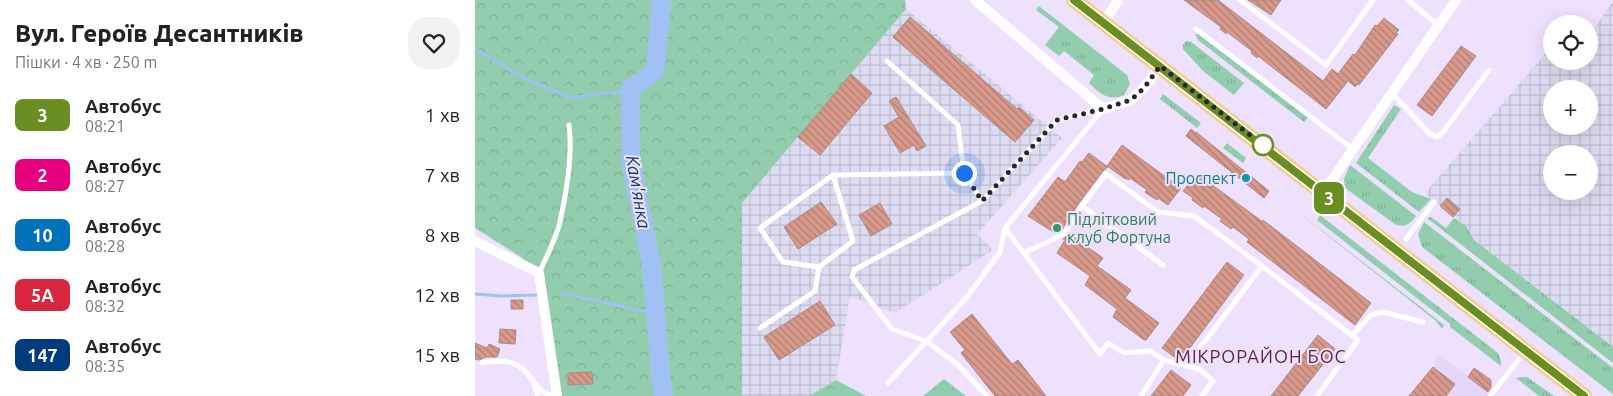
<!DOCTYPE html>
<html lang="uk">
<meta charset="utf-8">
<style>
:root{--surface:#fff;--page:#f2f2f2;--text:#222;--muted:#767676}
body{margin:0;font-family:Ubuntu,sans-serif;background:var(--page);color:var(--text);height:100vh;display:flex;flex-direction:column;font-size:19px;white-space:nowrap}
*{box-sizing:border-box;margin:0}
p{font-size:16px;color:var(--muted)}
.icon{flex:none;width:28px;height:28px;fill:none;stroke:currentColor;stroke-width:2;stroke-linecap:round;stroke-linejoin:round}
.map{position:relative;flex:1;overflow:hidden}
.side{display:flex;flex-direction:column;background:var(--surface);width:475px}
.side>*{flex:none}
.badge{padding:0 10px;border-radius:8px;font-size:18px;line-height:32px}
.controls{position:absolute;left:1068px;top:15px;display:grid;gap:10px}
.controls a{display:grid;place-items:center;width:55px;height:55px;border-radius:50%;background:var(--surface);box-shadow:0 5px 20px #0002;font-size:25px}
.you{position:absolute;width:25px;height:25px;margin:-12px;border:4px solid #fff;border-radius:50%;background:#1a73e8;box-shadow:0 0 0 8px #1a73e833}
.map>.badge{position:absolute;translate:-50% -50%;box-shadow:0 0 0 2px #fff}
.round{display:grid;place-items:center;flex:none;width:52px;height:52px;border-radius:20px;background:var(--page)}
.headline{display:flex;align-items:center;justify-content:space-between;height:85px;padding:0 15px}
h1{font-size:24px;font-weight:800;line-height:38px}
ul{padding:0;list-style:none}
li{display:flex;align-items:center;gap:15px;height:60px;padding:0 15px}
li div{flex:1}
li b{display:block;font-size:19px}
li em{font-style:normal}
li .badge{min-width:55px;font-weight:700;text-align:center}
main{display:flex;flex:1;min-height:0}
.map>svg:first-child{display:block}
.industrial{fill:url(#industrial-grid);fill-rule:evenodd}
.built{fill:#e5d6fa}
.grass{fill:url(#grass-tufts)}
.forest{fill:url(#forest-crowns)}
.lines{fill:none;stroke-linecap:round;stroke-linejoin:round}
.stream{stroke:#a0c1f3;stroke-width:3}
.river{stroke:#a0c1f3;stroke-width:19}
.building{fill:url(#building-back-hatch);stroke:#ac8c84}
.service{stroke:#fff;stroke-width:5}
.minor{stroke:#fff;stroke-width:10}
.primary{stroke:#f2d08a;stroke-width:16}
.line-casing{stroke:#fff;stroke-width:11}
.line{stroke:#6b8e23;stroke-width:8}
.walk{stroke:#292530;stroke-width:5;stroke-dasharray:0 9}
.stop-dot{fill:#fff;stroke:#6b8e23;stroke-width:2.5}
.culture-dot{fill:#0f9aa8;stroke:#ede1fe;stroke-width:2}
.leisure-dot{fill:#2e9e5b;stroke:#ede1fe;stroke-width:2}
.labels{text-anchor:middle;stroke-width:4;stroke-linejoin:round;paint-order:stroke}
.culture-label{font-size:16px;fill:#0d838f;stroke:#ede1fe;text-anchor:end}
.leisure-label{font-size:16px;fill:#27864d;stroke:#ede1fe;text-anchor:start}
.water-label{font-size:18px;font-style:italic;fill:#123b75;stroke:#ede1fe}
.neighbourhood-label{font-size:18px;letter-spacing:1px;fill:#612141;stroke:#ede1fe}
</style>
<main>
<section class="side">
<div class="headline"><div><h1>Вул. Героїв Десантників</h1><p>Пішки · 4 хв · 250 m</p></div><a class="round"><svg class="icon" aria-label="heart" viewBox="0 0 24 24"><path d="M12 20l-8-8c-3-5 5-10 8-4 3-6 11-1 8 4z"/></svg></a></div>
<ul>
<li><span class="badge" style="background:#6b8e23;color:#fff">3</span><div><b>Автобус</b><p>08:21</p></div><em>1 хв</em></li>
<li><span class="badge" style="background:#e6007e;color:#fff">2</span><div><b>Автобус</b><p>08:27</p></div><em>7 хв</em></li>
<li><span class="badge" style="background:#0072bc;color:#fff">10</span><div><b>Автобус</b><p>08:28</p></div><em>8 хв</em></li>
<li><span class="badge" style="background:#d7263d;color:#fff">5А</span><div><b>Автобус</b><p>08:32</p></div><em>12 хв</em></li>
<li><span class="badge" style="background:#003b80;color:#fff">147</span><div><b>Автобус</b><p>08:35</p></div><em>15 хв</em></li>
</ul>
</section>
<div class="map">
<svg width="1138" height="396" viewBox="0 0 1138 396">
<defs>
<pattern id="industrial-grid" width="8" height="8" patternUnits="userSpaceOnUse" patternTransform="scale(1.25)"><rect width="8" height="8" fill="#dddbf1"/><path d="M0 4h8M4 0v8" fill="none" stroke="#bebccf"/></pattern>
<pattern id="grass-tufts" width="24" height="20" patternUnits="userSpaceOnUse" patternTransform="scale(1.25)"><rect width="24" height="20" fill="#92cead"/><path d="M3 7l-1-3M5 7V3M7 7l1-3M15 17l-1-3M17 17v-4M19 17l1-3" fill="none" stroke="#7eb195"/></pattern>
<pattern id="forest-crowns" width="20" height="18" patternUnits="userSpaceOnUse" patternTransform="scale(1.25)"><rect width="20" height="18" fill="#92cead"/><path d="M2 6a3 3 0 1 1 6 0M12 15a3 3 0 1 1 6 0" fill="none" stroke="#7eb195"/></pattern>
<pattern id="building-back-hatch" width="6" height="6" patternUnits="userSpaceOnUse" patternTransform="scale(1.25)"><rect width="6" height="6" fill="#d8998b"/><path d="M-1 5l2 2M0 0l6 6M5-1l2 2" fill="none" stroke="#af7d72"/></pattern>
</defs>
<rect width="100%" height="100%" fill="#ede1fe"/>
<!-- industrial -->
<path class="industrial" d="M 1138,1 L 1138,347 L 999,240 L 991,226 L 953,196 L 951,192 L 1070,54 L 1076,53 L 1076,61 L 1114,61 L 1114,36 ZM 1076,89 L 1114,89 L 1114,126 L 1076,126 ZM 1076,154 L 1114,154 L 1114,191 L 1076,191 Z
M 431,9 L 587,138 L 502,234 L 518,250 L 420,313 L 375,296 L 361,380 L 334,396 L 267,396 L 267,203 Z"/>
<!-- built -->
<path class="built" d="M 963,354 L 1019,396 L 934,396 L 958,367 Z"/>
<!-- grass -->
<path class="grass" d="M 564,6 L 652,75 L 655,84 L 649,95 C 634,102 624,93 614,83 L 619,75 L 589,51 L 584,56 L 570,45 L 584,27 L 561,10 Z
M 720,34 L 723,34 L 833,117 L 829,122 L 723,40 Z
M 711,41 L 716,42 L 769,83 L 759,95 L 728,71 L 708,49 L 708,45 Z
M 688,94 L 726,123 L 722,128 L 685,99 Z
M 919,105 L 926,109 L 893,158 L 937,192 L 956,199 L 944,212 L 881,163 Z
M 752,143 L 771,158 L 768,163 L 748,148 Z
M 875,165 L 941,216 C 935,224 931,227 921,225 L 870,188 L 869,179 Z
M 814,205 L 969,325 L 967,329 L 960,320 Z
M 845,215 L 1023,353 L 1026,361 L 1026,366 L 975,327 L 975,324 L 842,220 Z
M 956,217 L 971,228 L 979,218 L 991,226 L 999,240 L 1138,347 L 1138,363 L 952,218 Z
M 949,222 L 1138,368 L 1138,394 L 947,247 L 943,234 Z
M 1046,377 L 1052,377 L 1079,396 L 1064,396 L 1041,378 Z"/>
<!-- forest -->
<path class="forest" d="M 0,0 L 430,0 L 431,9 L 267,203 L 267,396 L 82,396 L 64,273 L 46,257 L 0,228 Z
M 469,379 L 491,396 L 448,396 Z
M 361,380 L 391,396 L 334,396 Z"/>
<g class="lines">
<!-- stream -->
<path class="stream" d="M 0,49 L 51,79 L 95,98 L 155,90
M 86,293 L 181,314
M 0,294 L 27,296 L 64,295"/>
<!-- river -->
<path class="river" d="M 187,0 L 180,71 L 155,90 L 156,164 L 176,261 L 186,378 L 189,396"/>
</g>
<!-- building -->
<path class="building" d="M 709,0 L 743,0 L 848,81 L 857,69 L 863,74 L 878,54 L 880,55 L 900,25 L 902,26 L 909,18 L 924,30 L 921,33 L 923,34 L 884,85 L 882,84 L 880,87 L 873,81 L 851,109 L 783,56 L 782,58 L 776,53 L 777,51 L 752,32 L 751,34 L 745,29 L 746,27 Z
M 773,0 L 806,0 L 796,15 Z
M 435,17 L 542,109 L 544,107 L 559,120 L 540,142 L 418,37 Z
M 986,46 L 1001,56 L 957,116 L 942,105 Z
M 376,74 L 397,93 L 345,155 L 323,137 Z
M 421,97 L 451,146 L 442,151 L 439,145 L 425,153 L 409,126 L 424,117 L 414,101 Z
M 716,129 L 721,133 L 721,132 L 794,191 L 789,198 L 711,136 Z
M 647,145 L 706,188 L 693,205 L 683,198 L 682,200 L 674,195 L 670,192 L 672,190 L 655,178 L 654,180 L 649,178 L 632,166 Z
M 614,153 L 633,167 L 628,171 L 604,203 L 586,231 L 580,233 L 553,216 L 583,177 L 590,182 L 605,161 L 607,162 Z
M 722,174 L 788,222 L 788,220 L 896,303 L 880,325 L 772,242 L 774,239 L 758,227 L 756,229 L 745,221 L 747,219 L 729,206 L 728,208 L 717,200 L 718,198 L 708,191 Z
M 972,198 L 985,209 L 978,217 L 965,206 Z
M 346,202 L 362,224 L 323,249 L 309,227 Z
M 405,203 L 417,224 L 396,236 L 384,215 Z
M 594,234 L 628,258 L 622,266 L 656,290 L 650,298 L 684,323 L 671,340 L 669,340 L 638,317 L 642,309 L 610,285 L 615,276 L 582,253 L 590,240 L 588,239 Z
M 752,262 L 769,275 L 706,360 L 702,359 L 687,348 Z
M 36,300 L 48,300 L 48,309 L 36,309 Z
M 345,301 L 360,325 L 304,360 L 289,337 Z
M 497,314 L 537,364 L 543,360 L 571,396 L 520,396 L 486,353 L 490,350 L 475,332 Z
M 25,329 L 41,330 L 40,344 L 24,343 Z
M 843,335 L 860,349 L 823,396 L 796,396 Z
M 0,343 L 12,348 L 14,344 L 25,349 L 22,357 L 11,357 L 4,360 L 0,359 Z
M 958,367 L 980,384 L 971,396 L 934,396 Z
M 999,368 L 1016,380 L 1016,387 L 1013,392 L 993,377 Z
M 696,370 L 716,385 L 708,396 L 676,396 Z
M 117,372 L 118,384 L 93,385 L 93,373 Z"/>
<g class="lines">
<!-- service -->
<path class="service" d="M 765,0 L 851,65 L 898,0
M 933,0 L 963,25
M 721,29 L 879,150
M 412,61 L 483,125 L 489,173 L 507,201
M 917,93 L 955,134 L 962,137 L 968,132 L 1014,70
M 358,175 L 378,241 L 344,267 L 308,262 L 285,228 L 358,175 L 489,173
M 530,228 L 625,354 L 633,343 L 649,353 L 675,351 L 689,360 L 666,396
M 931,239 L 959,202
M 549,253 L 589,234 L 607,206
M 688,265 L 607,206 L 631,174 L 683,212 L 719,216 L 787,266 L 711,366
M 787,266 L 883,340 L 842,396
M 64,273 C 71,258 79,242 84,226 C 91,197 98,154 94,125
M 285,328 L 340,291 L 344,267
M 877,335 L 896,315 L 907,312 L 948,322
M 689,360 L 724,369 L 738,381 L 727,396
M 7,363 C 22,360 40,359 51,372 C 57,379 62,388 70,393 C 73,395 78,395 82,396
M 413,383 L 492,297 L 525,252 L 530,228 L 628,109
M 59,385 L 63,396
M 512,396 L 482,364 L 451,341 L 417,329 L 377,277 L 379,270 L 507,201 L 582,120 L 628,109
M 1015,396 L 1049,353"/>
<!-- minor -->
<path class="minor" d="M 500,0 L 628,109 L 656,100 L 669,88 L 685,66
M 629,23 L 643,0
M 848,193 L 981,0
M 0,241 L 64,273 L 82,396"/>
<!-- primary -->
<path class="primary" d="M 599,0 L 1109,396"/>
</g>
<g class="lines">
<!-- line casing -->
<g class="line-casing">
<path id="line" d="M 599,0 L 1109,396"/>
</g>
<!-- line -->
<use href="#line" class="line"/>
<!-- walk -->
<path class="walk" d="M 489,173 L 507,201 L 582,120 L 628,109 L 656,100 L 669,88 L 685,66 L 788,145"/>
</g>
<!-- markers -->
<circle class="stop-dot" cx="788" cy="145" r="10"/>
<circle class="culture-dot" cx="771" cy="178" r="5"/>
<circle class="leisure-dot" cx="582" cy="228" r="5"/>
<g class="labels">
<!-- culture labels -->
<g class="culture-label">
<text x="761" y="184">Проспект</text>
</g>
<!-- leisure labels -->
<g class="leisure-label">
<text x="592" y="225">Підлітковий<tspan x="592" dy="18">клуб Фортуна</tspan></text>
</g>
<!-- water labels -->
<g class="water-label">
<text transform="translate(163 192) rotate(80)" y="6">Кам'янка</text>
</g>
<!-- neighbourhood labels -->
<g class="neighbourhood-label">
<text x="786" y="363">МІКРОРАЙОН БОС</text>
</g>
</g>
</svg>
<div class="controls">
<a><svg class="icon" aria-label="locate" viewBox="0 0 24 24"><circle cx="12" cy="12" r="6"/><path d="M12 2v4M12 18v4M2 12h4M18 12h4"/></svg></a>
<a>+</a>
<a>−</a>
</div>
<div class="you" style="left:489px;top:173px"></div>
<b class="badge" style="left:854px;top:198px;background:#6b8e23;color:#fff">3</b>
</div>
</main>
